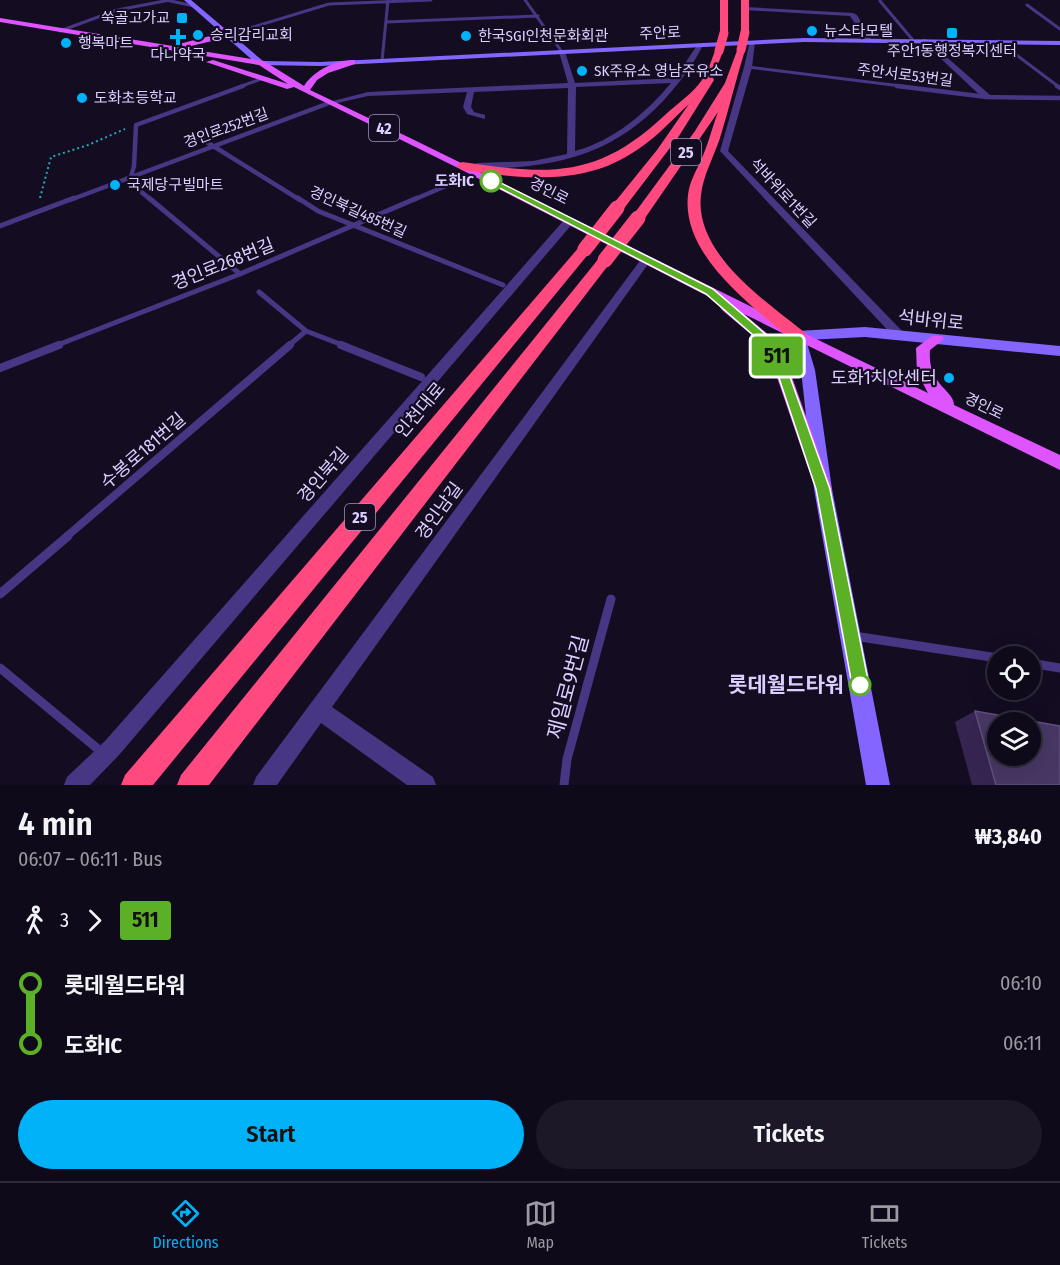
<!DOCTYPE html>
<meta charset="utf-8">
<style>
:root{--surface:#0f0a1a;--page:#1d1827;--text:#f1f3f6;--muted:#9b9aa2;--line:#2f2b39;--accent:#00b3f9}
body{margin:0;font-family:"Fira Sans Condensed","Noto Sans KR",sans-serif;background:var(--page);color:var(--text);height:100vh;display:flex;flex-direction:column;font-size:22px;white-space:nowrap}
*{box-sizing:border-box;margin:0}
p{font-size:20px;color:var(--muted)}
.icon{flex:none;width:33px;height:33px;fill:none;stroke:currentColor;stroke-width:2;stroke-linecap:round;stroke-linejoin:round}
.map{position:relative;height:785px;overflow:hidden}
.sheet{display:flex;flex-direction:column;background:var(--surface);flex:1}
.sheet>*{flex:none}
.badge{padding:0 12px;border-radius:4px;font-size:21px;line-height:39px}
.tools{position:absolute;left:987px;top:646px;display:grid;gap:12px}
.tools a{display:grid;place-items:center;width:54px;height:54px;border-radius:50%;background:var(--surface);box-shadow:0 6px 24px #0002,0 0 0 2px var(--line);font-size:30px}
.map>.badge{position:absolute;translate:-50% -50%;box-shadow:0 0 0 3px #fff}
.legs{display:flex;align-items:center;gap:9px;height:66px;padding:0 18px;font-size:20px}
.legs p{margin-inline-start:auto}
.overview{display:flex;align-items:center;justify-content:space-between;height:102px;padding:0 18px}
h1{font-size:33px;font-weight:600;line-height:45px}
.button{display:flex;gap:12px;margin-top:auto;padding:12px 18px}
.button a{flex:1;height:69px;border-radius:36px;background:var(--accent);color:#111;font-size:24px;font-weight:600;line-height:69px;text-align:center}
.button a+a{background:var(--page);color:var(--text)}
ul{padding:0 18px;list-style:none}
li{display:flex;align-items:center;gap:21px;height:60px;font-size:22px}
li i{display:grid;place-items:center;width:9px;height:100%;margin:0 8px;background:currentColor}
li i::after{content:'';width:15px;height:15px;margin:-8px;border:4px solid;border-radius:50%;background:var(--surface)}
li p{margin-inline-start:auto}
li:first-child i{background:linear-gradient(#0000 50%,currentColor 0)}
li:last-child i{background:linear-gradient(currentColor 50%,#0000 0)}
.menu{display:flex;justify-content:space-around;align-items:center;height:84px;border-top:2px solid var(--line);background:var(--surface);font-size:16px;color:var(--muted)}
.menu a{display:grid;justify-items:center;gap:3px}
.menu .current{color:var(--accent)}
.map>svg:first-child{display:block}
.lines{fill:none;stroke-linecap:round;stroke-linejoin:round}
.path{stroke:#2aa6b7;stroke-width:2;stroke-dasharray:2 3;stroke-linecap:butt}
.lane-far4{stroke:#473683;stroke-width:3}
.lane-far3{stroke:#473683;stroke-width:4.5}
.lane-far2{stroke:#473683;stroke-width:5}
.lane-far1{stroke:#473683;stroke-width:8}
.lane{stroke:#473683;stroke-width:9}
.street{fill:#473683;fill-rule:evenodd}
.secondary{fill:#8465ff;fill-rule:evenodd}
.primary{fill:#de55ff;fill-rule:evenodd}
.highway{fill:#ff497f;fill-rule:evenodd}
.highway-bridge-far1{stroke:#ff497f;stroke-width:9}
.highway-bridge{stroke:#ff497f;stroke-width:15}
.wall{fill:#362551}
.building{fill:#473764;stroke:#5f4f7c;stroke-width:1.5;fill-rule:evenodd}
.line-1{fill:#5bb025;stroke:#fff;stroke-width:1.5}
.poi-dot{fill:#00b3f9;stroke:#140d22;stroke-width:2}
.stop-1-dot{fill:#fff;stroke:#5bb025;stroke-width:3}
.labels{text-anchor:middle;stroke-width:4.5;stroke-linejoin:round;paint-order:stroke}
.far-poi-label{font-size:15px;fill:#dcceff;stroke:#140d22;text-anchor:start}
.far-street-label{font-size:15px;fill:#dcceff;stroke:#140d22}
.far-stop-label{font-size:15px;font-weight:bold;fill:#dcceff;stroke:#140d22;text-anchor:end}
.shield{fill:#140d22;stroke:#a094bd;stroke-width:1.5}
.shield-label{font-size:16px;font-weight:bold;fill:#dcceff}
.street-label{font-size:18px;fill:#dcceff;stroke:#140d22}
.poi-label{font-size:18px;fill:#dcceff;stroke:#140d22;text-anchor:end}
.near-stop-label{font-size:21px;font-weight:bold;fill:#dcceff;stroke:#140d22;text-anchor:end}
.near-street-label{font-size:21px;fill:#dcceff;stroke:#140d22}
</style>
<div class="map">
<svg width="1060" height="785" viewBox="0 0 1060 785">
<rect width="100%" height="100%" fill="#140d22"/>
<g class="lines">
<!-- path -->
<path class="path" d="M 40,198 L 51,157 L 88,145 L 125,129"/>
<!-- lane-far4 -->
<path class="lane-far4" d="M 166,0 L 194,6
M 525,0 L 562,52
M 880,1 L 912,39
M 1027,5 L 1060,29
M 386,22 L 538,16
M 60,31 L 117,10 L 170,0
M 227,35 L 329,4 L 431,0
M 998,41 L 1059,87
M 382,61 L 388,0
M 748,67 L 909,87
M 239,87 L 261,79"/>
<!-- lane-far3 -->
<path class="lane-far3" d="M 897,86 L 987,97 L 1060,98
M 1057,86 L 1060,88
M 197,136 L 300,200
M 131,177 L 134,166 L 136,125 L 243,86
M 126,179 L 151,200
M 70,200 L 329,103
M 413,200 L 455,182"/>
<!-- lane-far2 -->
<path class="lane-far2" d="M 149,198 L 240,274
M 298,198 L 318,211 L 503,285
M 0,226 L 74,198
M 259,292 L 306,331 L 345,346
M 55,346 L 240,274 L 417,198
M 288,346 L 306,331"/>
<!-- lane-far1 -->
<path class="lane-far1" d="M 341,345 L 421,377
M 0,368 L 59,345
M 66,537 L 290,345"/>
<!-- lane -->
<path class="lane" d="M 0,594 L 68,536
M 854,636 L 998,658
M 1030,663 L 1060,668
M 0,668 L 104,754
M 564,785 L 567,759 L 611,599"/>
<!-- street -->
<path class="street" d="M 746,7 L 853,13 L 857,15 L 871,39 L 866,40 L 850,16 L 744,10 Z
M 922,39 L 926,39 L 990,95 L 990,99 L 984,99 L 922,41 Z
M 750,41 L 755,42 L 752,67 L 728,151 L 903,332 L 905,335 L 903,338 L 895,338 L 720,151 L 744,67 Z
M 698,44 L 703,45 C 693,66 679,83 664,100 C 611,157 552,168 477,169 L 473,166 L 477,163 L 533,161 L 567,154 L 568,88 L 474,92 L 471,107 L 474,112 L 485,115 L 485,119 L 467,114 L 463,107 L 467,92 L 368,96 L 329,105 L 325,103 L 368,92 L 568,83 L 559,52 L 562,50 L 565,52 L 575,83 L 675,78 ZM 671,83 C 646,113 613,141 575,151 L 576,87 Z
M 569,218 L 574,221 L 573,223 L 119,755 L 90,785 L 64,785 L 67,777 L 105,741 L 565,219 Z
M 646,257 L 651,260 L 332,707 L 433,777 L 436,785 L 407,785 L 321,723 L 277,785 L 253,785 L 256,777 L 642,258 Z"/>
<!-- secondary -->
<path class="secondary" d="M 184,0 L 191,0 L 263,61 L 320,62 L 804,38 L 1060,41 L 1060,45 L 804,42 L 320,66 L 258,65 Z
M 865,327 L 1060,346 L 1060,356 L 865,337 L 806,340 L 815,370 L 832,489 L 890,785 L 866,785 L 814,489 L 801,370 L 791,336 L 798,331 Z"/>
<!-- primary -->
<path class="primary" d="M 0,18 L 179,47 L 179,44 L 210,36 L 220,26 L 223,28 L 216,40 L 183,48 L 264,61 L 304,86 C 314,70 336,60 355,60 L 355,64 L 328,73 L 317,80 L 310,90 C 517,188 721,294 928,393 L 917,372 L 916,348 L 932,336 L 942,336 L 944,339 L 930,350 C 927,385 954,390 954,405 L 1060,455 L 1060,470 L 744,314 L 770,336 L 783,352 L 832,489 L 829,494 L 823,496 L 817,494 L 769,354 L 760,342 L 722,310 L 720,307 L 723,304 L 458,168 L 294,87 L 287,89 L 206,62 L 213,60 L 288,84 L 259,65 L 0,22 Z"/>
<!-- highway -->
<path class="highway" d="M 720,0 L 728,0 L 728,33 L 724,36 L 720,33 Z
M 741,0 L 749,0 L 749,32 L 745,35 L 741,32 Z
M 719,48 L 723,51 L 713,78 L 714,80 L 679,136 L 622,211 L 617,212 L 610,208 L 657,150 L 689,104 C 670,122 652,142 629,155 C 579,186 518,178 462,170 L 456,166 L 462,162 C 550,175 597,179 665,115 C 677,104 693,93 702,80 C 708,72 711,61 715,51 Z
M 738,48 L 745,50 C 736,79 729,109 720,138 C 714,156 703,176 701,195 C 694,253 764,300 804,332 L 806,336 L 804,340 L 792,340 C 752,306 681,255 688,195 C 689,183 696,171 701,160 C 708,145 712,128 718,112 L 643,221 L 638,222 L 631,218 L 695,131 L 725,83 Z
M 585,245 L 592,249 L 590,252 L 153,785 L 121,785 L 125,775 L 580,246 Z
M 605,256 L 610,257 L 612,260 L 610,263 L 209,785 L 177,785 L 181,775 L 600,257 Z"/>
<!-- highway-bridge-far1 -->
<path class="highway-bridge-far1" d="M 741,50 L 745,32
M 719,51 L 724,33"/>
<!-- highway-bridge -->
<path class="highway-bridge" d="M 585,249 L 617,208
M 605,260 L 638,218"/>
</g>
<!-- wall -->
<path class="wall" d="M 975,711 L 1060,785 L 972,785 L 955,722 Z"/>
<!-- building -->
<path class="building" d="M 975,711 L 1060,726 L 1060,785 L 996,785 ZM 998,723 L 1030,723 L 1030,756 L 998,756 Z"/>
<!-- line-1 -->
<path class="line-1" d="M 491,178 L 713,289 L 769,337 L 780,349 L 830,489 L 869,685 L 866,691 L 860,693 L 854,691 L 852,685 L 816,489 L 771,354 L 761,342 L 706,294 L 488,182 L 488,179 Z"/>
<!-- markers -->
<g class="poi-dot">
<rect x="176" y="12" width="12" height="12" rx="3"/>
<circle cx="812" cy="31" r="6"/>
<rect x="946" y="27" width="12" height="12" rx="3"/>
<circle cx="198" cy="35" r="6"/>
<circle cx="466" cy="36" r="6"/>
<path d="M175 28h6v6h6v6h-6v6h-6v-6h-6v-6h6z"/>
<circle cx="66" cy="43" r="6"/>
<circle cx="582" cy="71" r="6"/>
<circle cx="82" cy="98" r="6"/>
<circle cx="115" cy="185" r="6"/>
<circle cx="949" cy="378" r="6"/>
</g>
<g class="stop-1-dot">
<circle cx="491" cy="181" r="10"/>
<circle cx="860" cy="685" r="10"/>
</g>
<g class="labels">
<!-- far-poi labels -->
<g class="far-poi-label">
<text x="170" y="23" text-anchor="end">쑥골고가교</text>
<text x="824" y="36">뉴스타모텔</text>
<text x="210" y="40">승리감리교회</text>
<text x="478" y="41">한국SGI인천문화회관</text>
<text x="78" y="48">행복마트</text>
<text x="952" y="56" text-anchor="middle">주안1동행정복지센터</text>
<text x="178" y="60" text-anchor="middle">다나약국</text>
<text x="594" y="76">SK주유소 영남주유소</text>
<text x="94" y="103">도화초등학교</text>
<text x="127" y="190">국제당구빌마트</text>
</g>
<!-- far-street labels -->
<g class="far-street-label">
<text transform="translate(660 33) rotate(-3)" y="5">주안로</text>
<text transform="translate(905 75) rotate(7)" y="5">주안서로53번길</text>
<text transform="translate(226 128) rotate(-20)" y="5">경인로252번길</text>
<text transform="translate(549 191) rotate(27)" y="5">경인로</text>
<text transform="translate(783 193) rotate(47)" y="5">석바위로1번길</text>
<text transform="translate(358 212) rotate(24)" y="5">경인북길485번길</text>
<text transform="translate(984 406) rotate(26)" y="5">경인로</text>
</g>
<!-- far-stop labels -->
<g class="far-stop-label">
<text x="474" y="186">도화IC</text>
</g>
<!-- shield labels -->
<g class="shield">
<rect x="369" y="115" width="30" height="26" rx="4.5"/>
<rect x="671" y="139" width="30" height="26" rx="4.5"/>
<rect x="345" y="504" width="30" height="26" rx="4.5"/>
</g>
<g class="shield-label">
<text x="384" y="134">42</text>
<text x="686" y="158">25</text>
<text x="360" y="523">25</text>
</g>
<!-- street labels -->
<g class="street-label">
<text transform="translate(223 264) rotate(-22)" y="6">경인로268번길</text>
<text transform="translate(931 320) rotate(6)" y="6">석바위로</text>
<text transform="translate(420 410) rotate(-50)" y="6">인천대로</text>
<text transform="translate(143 451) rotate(-41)" y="6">수봉로181번길</text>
<text transform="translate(323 475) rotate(-49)" y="6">경인북길</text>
<text transform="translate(439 511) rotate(-54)" y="6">경인남길</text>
</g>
<!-- poi labels -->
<g class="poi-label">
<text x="937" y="384">도화1치안센터</text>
</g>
<!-- near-stop labels -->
<g class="near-stop-label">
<text x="844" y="692">롯데월드타워</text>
</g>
<!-- near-street labels -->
<g class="near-street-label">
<text transform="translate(568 687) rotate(-75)" y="7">제일로9번길</text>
</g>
</g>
</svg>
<div class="tools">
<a><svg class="icon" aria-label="locate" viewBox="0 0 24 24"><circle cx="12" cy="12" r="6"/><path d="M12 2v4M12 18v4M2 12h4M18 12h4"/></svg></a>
<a><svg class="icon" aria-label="layers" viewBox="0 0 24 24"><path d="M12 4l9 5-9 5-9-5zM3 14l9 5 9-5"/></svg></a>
</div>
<b class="badge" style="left:777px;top:356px;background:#5bb025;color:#111">511</b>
</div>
<section class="sheet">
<div class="overview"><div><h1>4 min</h1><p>06:07 – 06:11 · Bus</p></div><b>₩3,840</b></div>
<div class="legs"><svg class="icon" aria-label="walk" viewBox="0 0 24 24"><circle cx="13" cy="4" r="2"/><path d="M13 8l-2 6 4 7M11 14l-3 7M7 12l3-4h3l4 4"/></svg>3<svg class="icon" aria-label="forward" viewBox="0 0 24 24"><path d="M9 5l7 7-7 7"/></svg><b class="badge" style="background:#5bb025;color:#111">511</b></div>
<ul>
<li><i style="color:#5bb025"></i><b>롯데월드타워</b><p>06:10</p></li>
<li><i style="color:#5bb025"></i><b>도화IC</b><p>06:11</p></li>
</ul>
<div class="button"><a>Start</a><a>Tickets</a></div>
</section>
<nav class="menu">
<a class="current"><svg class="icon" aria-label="directions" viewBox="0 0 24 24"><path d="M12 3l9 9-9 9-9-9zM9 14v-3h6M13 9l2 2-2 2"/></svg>Directions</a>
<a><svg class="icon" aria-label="map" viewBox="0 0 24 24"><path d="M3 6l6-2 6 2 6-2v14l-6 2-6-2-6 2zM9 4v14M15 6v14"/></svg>Map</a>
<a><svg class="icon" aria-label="tickets" viewBox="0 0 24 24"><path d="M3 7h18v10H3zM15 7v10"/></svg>Tickets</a>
</nav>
